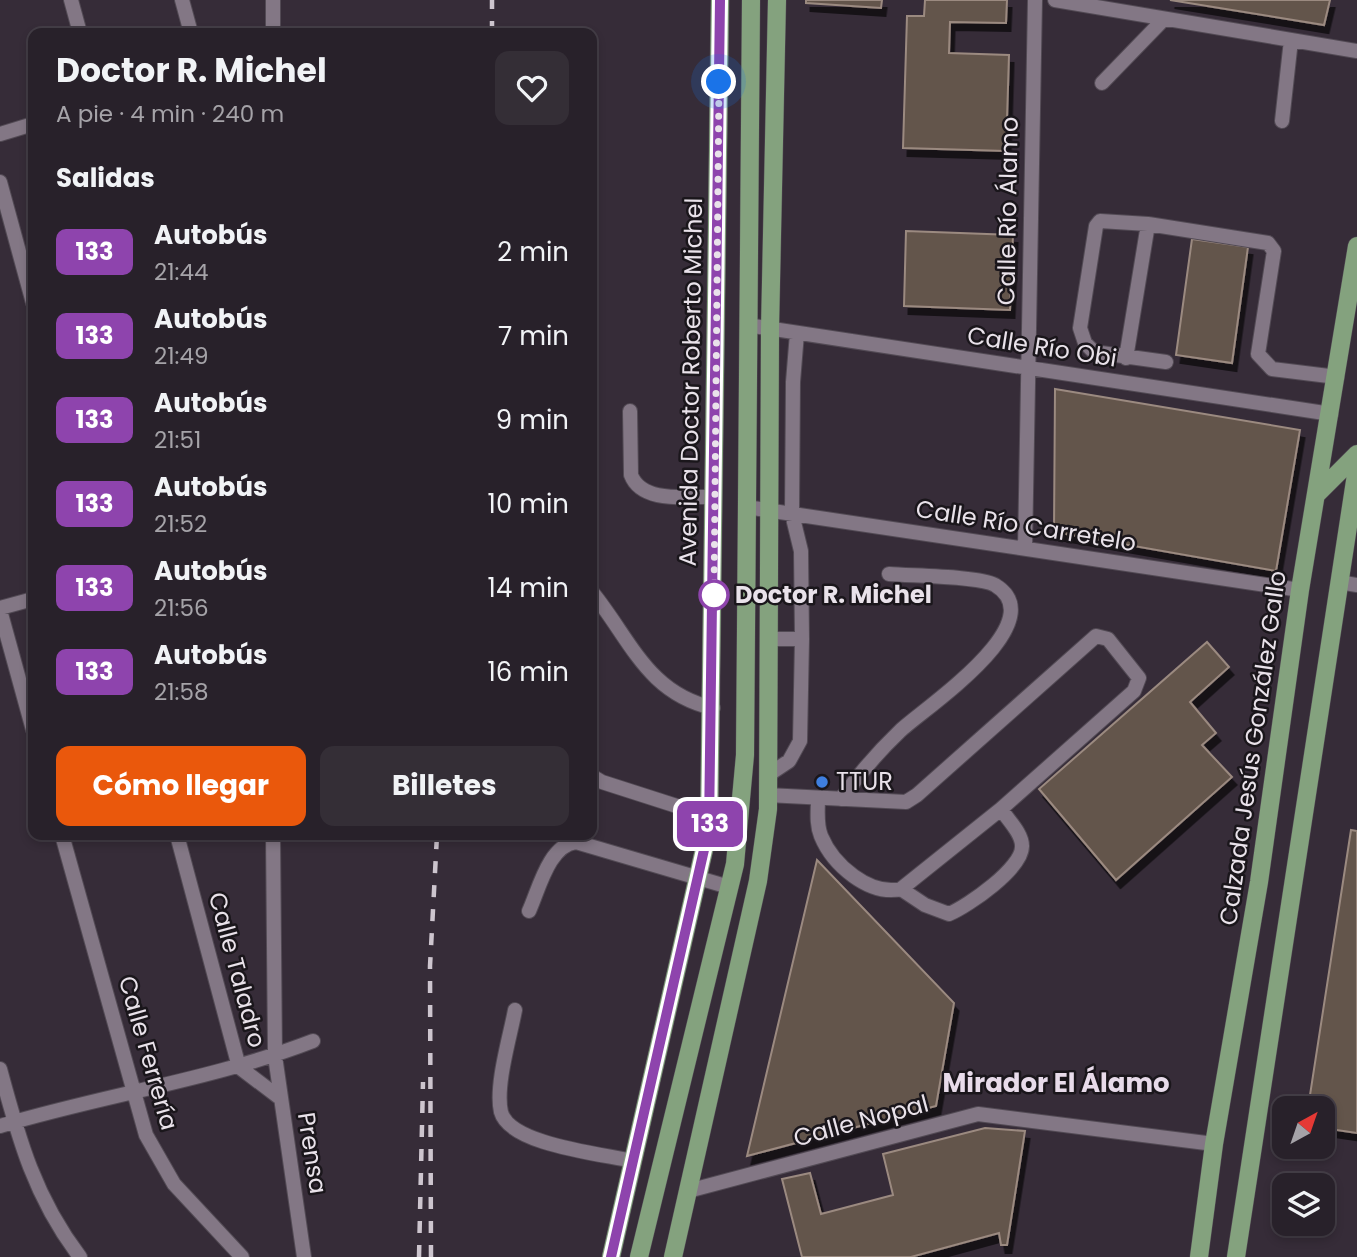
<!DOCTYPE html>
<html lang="es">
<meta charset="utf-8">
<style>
:root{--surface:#28212a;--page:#342e36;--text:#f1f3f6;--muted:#a5a3a8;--line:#443e47;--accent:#ea580c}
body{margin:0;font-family:Poppins,sans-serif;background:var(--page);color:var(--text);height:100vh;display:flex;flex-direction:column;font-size:26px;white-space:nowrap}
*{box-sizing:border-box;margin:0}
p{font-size:23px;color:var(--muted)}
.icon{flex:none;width:38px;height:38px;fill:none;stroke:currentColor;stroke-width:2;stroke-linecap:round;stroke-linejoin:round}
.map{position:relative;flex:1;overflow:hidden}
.panel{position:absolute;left:28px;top:28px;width:569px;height:812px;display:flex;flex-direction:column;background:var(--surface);border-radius:14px;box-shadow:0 4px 10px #0003,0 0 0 2px var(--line)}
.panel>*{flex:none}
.badge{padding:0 14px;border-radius:10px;font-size:24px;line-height:46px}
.needle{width:46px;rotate:40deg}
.buttons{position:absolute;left:1272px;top:1096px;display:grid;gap:14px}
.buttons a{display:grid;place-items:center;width:63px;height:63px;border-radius:14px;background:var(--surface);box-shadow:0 4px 10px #0003,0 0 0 2px var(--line);font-size:35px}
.you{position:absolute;width:35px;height:35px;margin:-18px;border:5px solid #fff;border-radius:50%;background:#1a73e8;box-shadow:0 0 0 10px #1a73e833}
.map>.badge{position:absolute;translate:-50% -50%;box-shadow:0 0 0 4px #fff}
h2{padding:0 28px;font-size:26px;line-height:63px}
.round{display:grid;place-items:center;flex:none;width:74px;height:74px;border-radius:14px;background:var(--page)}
.summary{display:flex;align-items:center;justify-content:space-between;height:119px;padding:0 28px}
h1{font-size:33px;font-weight:700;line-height:52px}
.cta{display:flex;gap:14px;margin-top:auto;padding:14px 28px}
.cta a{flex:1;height:80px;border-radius:14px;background:var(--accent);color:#fff;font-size:28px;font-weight:700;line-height:80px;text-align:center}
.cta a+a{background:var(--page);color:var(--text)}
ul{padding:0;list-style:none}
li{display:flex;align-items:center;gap:21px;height:84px;padding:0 28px}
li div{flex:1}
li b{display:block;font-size:26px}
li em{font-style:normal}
li .badge{min-width:77px;font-weight:700;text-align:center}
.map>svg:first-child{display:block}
.building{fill:#64544b;stroke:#9b8a80;stroke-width:2;filter:url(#shadow)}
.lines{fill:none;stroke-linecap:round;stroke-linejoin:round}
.minor-casing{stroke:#524a54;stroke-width:16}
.major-casing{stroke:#524a54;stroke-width:19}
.minor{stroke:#837785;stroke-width:14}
.major{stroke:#84a27e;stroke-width:18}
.rail{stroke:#cdc5ce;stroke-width:4.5;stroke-dasharray:12 12;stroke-linecap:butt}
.line-casing{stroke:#fff;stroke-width:16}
.line{stroke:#8e44ad;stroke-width:10}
.walk{stroke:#e9e2ea;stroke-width:7;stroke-dasharray:0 12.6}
.stop-dot{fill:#fff;stroke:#8e44ad;stroke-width:3.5}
.shop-dot{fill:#3f7fe0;stroke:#1a161b;stroke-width:2.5}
.labels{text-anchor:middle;stroke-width:5;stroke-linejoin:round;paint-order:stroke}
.street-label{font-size:24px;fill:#e9e2ea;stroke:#1a161b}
.stop-label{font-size:24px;font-weight:bold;fill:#e9e2ea;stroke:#1a161b;text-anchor:start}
.poi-label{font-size:24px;fill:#e9e2ea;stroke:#1a161b;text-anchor:start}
.neighbourhood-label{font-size:26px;font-weight:bold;fill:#e8dbea;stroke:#1a161b}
</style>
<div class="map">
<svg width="1357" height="1257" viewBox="0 0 1357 1257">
<defs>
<filter id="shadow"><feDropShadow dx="4.5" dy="8" stdDeviation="0" flood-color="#0009"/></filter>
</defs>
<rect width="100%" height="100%" fill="#362c38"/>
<!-- building -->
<path class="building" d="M 806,0 L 882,0 L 881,8 L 806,3 Z
M 925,0 L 1007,0 L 1006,23 L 950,22 L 949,53 L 1009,55 L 1006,151 L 903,148 L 907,16 L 924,16 Z
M 1170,0 L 1330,0 L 1324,25 Z
M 906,231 L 1013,235 L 1010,310 L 904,306 Z
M 1192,239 L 1248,247 L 1232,363 L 1176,355 Z
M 1055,389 L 1300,430 L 1276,571 L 1054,532 Z
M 1207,642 L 1229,667 L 1190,702 L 1216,733 L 1202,745 L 1232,777 L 1116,880 L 1039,789 Z
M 1351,830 L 1357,831 L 1357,1133 L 1323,1128 L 1323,1108 L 1308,1108 Z
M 817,860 L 954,1003 L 936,1106 L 747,1156 Z
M 985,1128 L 1025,1131 L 1007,1245 L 1001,1245 L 999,1233 L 911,1257 L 802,1257 L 782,1179 L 810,1173 L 821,1214 L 893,1195 L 883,1154 Z"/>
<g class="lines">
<!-- minor casing -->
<g class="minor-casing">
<path id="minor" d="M 71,0 L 80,33
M 182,0 L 191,33
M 1055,0 L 1357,51
M 273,33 L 273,0
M 1102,83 L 1164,19
M 1282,121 L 1291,40
M 0,134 L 33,124
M 0,182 L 33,303
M 747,325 L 1331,414
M 1126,358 L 1148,224
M 1166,362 L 1094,352 L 1085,343 L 1080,328 L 1096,226 L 1100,221 L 1148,224 L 1268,243 L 1274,251 L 1258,354 L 1272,369 L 1337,377
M 630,411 L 631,475 C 642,504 688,496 714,497
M 746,507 L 1300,590
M 1025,549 L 1035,0
M 1339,582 L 1357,585
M 592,592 C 631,640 647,693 713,708
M 0,608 L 33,599
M 0,610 L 33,730
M 769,639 L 802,639 L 801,551 L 792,514 L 793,382 L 797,333
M 768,775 L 789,761 L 800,741 L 802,639
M 592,776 L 602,782 L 739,826
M 767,795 L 906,802 L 917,795 L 1096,636 L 1108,639 L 1139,678 L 1134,691 L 1001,809 L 901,889 C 869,896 833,865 821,836 C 816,824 818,810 818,798
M 841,799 C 859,774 878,752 900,731 C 923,709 1056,622 995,585 C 979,576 911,576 889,574
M 62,835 L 146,1135 L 174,1184 L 242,1257
M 177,835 L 239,1067 L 280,1098
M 273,835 L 275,1056 L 304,1257
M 901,889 L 925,905 L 949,914 C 968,906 1023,868 1022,846 C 1022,833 1008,820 1001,809
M 529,911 C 539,889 549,845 576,842 L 729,887
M 515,1010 C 510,1037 495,1086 501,1112 C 510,1145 603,1154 633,1161
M 0,1069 C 19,1140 35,1198 80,1257
M 0,1126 C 103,1095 212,1080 313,1041
M 688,1191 L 978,1114 L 1214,1144"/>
</g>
<!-- major casing -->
<g class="major-casing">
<path id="major" d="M 1317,494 L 1357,454
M 611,1257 L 709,828 L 720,0
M 639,1257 L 735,864 L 745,755 L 751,0
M 673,1257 L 758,881 L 768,809 L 770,329 L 777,0
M 1199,1257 L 1214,1144 L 1259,882 L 1300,590 L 1357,246
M 1236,1257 L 1357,468"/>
</g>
<!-- minor -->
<use href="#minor" class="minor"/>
<!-- major -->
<use href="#major" class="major"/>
<!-- rail -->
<path class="rail" d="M 492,33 L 492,0
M 419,1257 L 423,1082
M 431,1257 L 430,966 L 437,835"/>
</g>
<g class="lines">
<!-- line casing -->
<g class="line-casing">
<path id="line" d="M 611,1257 L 709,828 L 720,0"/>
</g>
<!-- line -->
<use href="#line" class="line"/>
<!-- walk -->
<path class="walk" d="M 714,595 L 719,82"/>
</g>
<!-- markers -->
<circle class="stop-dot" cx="714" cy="595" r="14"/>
<circle class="shop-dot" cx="822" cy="782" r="7"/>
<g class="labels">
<!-- street labels -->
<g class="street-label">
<text transform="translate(1008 211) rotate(-89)" y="8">Calle Río Álamo</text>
<text transform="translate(1042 347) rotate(9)" y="8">Calle Río Obi</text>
<text transform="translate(691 382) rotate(-89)" y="8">Avenida Doctor Roberto Michel</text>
<text transform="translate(1026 526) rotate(9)" y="8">Calle Río Carretelo</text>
<text transform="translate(1253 748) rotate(-82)" y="8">Calzada Jesús González Gallo</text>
<text transform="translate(237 970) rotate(75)" y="8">Calle Taladro</text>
<text transform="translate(148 1053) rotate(74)" y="8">Calle Ferrería</text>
<text transform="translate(861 1121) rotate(-15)" y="8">Calle Nopal</text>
<text transform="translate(312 1153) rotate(81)" y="8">Prensa</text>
</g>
<!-- stop labels -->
<g class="stop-label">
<text x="735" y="603">Doctor R. Michel</text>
</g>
<!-- poi labels -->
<g class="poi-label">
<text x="836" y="790">TTUR</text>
</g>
<!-- neighbourhood labels -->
<g class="neighbourhood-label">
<text x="1056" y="1092">Mirador El Álamo</text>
</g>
</g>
</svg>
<div class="buttons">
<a><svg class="needle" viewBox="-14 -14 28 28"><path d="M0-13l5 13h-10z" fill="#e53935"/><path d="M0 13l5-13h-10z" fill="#a5a3a8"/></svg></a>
<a><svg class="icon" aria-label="layers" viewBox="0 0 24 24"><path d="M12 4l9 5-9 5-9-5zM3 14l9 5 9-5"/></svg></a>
</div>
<div class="you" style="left:719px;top:82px"></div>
<b class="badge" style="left:710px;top:824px;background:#8e44ad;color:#fff">133</b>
<section class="panel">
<div class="summary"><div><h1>Doctor R. Michel</h1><p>A pie · 4 min · 240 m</p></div><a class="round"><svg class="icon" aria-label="heart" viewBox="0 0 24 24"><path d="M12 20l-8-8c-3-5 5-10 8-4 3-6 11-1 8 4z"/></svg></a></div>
<h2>Salidas</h2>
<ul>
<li><span class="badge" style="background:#8e44ad;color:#fff">133</span><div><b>Autobús</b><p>21:44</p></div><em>2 min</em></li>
<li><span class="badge" style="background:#8e44ad;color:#fff">133</span><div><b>Autobús</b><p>21:49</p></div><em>7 min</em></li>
<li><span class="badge" style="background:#8e44ad;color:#fff">133</span><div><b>Autobús</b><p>21:51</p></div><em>9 min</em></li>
<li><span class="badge" style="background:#8e44ad;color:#fff">133</span><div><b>Autobús</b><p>21:52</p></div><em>10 min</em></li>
<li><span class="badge" style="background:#8e44ad;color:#fff">133</span><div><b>Autobús</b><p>21:56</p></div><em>14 min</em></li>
<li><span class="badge" style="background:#8e44ad;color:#fff">133</span><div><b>Autobús</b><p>21:58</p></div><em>16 min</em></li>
</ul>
<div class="cta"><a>Cómo llegar</a><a>Billetes</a></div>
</section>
</div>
